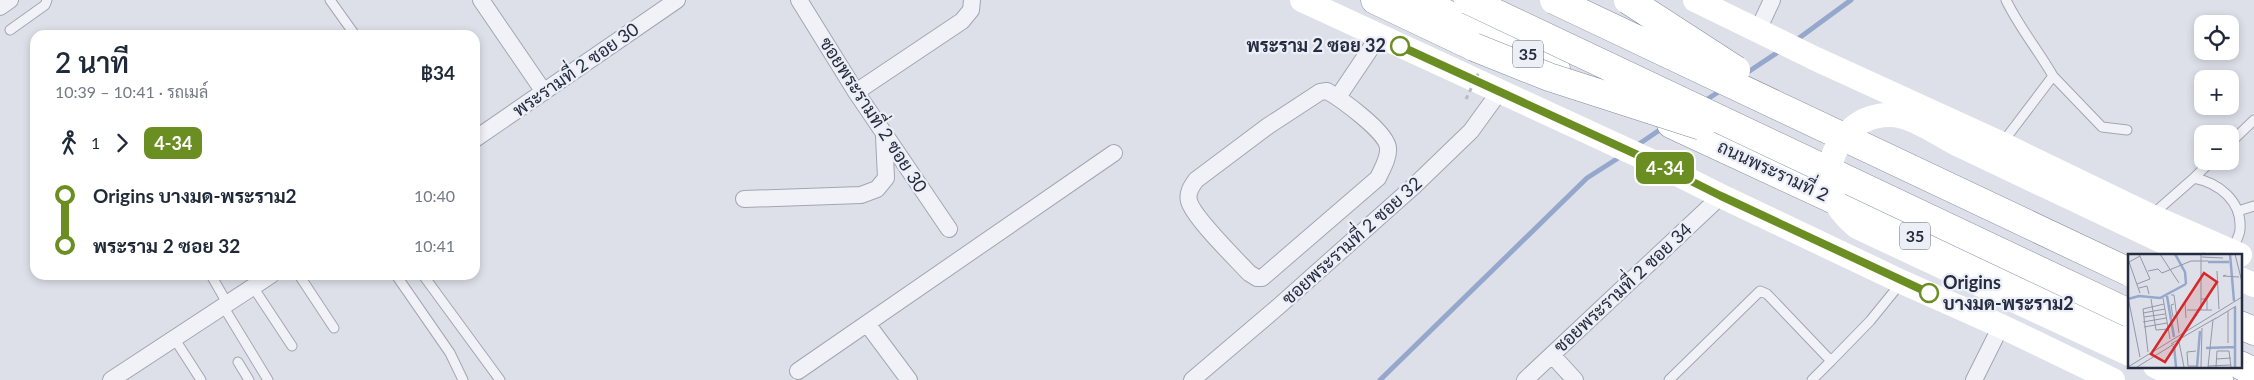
<!DOCTYPE html>
<html lang="th">
<meta charset="utf-8">
<style>
:root{--surface:#fff;--page:#f6f6f7;--text:#1f2937;--muted:#747a83}
body{margin:0;font-family:Lato,Sarabun,sans-serif;background:var(--page);color:var(--text);height:100vh;display:flex;flex-direction:column;font-size:19px;white-space:nowrap}
*{box-sizing:border-box;margin:0}
p{font-size:16px;color:var(--muted)}
.icon{flex:none;width:28px;height:28px;fill:none;stroke:currentColor;stroke-width:2;stroke-linecap:round;stroke-linejoin:round}
.map{position:relative;flex:1;overflow:hidden}
.details{position:absolute;left:30px;top:30px;width:450px;height:250px;display:flex;flex-direction:column;background:var(--surface);border-radius:15px;box-shadow:0 2px 8px #0003}
.details>*{flex:none}
.badge{padding:0 10px;border-radius:8px;font-size:18px;line-height:32px}
.controls{position:absolute;left:2194px;top:15px;display:grid;gap:10px}
.controls a{display:grid;place-items:center;width:45px;height:45px;border-radius:10px;background:var(--surface);box-shadow:0 2px 8px #0003;font-size:25px}
.map>.badge{position:absolute;translate:-50% -50%;box-shadow:0 0 0 2px #fff}
.legs{display:flex;align-items:center;gap:8px;height:55px;padding:0 25px;font-size:16px}
.legs p{margin-inline-start:auto}
.headline{display:flex;align-items:center;justify-content:space-between;height:85px;padding:0 25px}
h1{font-size:28px;font-weight:600;line-height:38px}
ul{padding:0 25px;list-style:none}
li{display:flex;align-items:center;gap:18px;height:50px;font-size:19px}
li i{display:grid;place-items:center;width:8px;height:100%;margin:0 6px;background:currentColor}
li i::after{content:'';width:12px;height:12px;margin:-6px;border:4px solid;border-radius:50%;background:var(--surface)}
li p{margin-inline-start:auto}
li:first-child i{background:linear-gradient(#0000 50%,currentColor 0)}
li:last-child i{background:linear-gradient(currentColor 50%,#0000 0)}
.map>svg:first-child{display:block}
.lines{fill:none;stroke-linecap:round;stroke-linejoin:round}
.stream{stroke:#95a8cc;stroke-width:5}
.service-casing{stroke:#a2a6b3;stroke-width:11}
.minor-casing{stroke:#a2a6b3;stroke-width:18}
.trunk-casing{stroke:#838ba1;stroke-width:29}
.motorway-casing{stroke:#838ba1;stroke-width:29}
.service{stroke:#f0f2f7;stroke-width:9}
.minor{stroke:#f0f2f7;stroke-width:16}
.secondary{stroke:#fff;stroke-width:24}
.trunk{stroke:#fff;stroke-width:28}
.motorway{stroke:#fff;stroke-width:28}
.motorway-bridge-casing{stroke:#838ba1;stroke-width:29;stroke-linecap:butt}
.path-bridge{stroke:#b7bbc4;stroke-width:3;stroke-dasharray:4 4;stroke-linecap:butt}
.secondary-bridge{stroke:#fff;stroke-width:24}
.motorway-bridge{stroke:#fff;stroke-width:28}
.line-1-casing{stroke:#fff;stroke-width:11}
.line-1{stroke:#6b8e23;stroke-width:8}
.stop-1-dot{fill:#fff;stroke:#6b8e23;stroke-width:2.5}
.labels{text-anchor:middle;stroke-width:4.5;stroke-linejoin:round;paint-order:stroke}
.shield{fill:#edeff6;stroke:#616677;stroke-width:1}
.shield-label{font-size:16px;font-weight:bold;fill:#252c41}
.stop-label{font-size:18px;font-weight:bold;fill:#252c41;stroke:#edeff6;text-anchor:end}
.street-label{font-size:18px;fill:#252c41;stroke:#edeff6}
.inset-river{fill:none;stroke:#95a8cc;stroke-width:2.5}
.inset-road{fill:none;stroke:#9398a6;stroke-width:1}
.view{fill:#d62828;fill-opacity:0.15;stroke:#d62828;stroke-width:2.5}
.inset-edge{fill:none;stroke:#252c41;stroke-width:2.5}
</style>
<div class="map">
<svg width="2254" height="380" viewBox="0 0 2254 380">
<rect width="100%" height="100%" fill="#dde0e9"/>
<g class="lines">
<!-- stream -->
<path class="stream" d="M 1795,41 L 1851,0
M 1745,74 L 1781,50
M 1703,102 L 1723,89
M 1636,146 L 1664,127
M 1380,380 L 1587,178 L 1623,155"/>
<!-- service casing -->
<g class="service-casing">
<path id="service" d="M 330,0 L 355,35
M 10,30 L 45,5 L 47,0
M 2053,76 L 2102,127 L 2127,130
M 2003,142 L 2053,76 C 2038,50 2019,27 2006,0
M 2230,143 L 2254,120
M 2194,178 L 2211,161
M 2238,211 L 2254,206
M 2153,214 L 2194,178 C 2219,183 2242,201 2240,229 C 2240,236 2234,244 2232,251
M 211,275 L 227,303
M 299,275 L 334,328
M 396,275 L 450,353 L 463,380
M 423,275 L 500,380
M 253,287 L 292,346
M 223,306 L 268,380
M 174,338 L 201,380
M 1831,361 L 1870,321 L 1900,284
M 238,362 L 249,380
M 1669,380 L 1760,291 L 1767,294 L 1831,361 L 1812,380"/>
</g>
<!-- minor casing -->
<g class="minor-casing">
<path id="minor" d="M 481,0 L 544,92
M 799,0 L 856,92 L 949,229
M 0,7 L 10,0
M 1758,30 L 1772,0
M 1327,91 C 1341,99 1387,132 1388,148 C 1389,158 1382,169 1378,178 L 1262,278 L 1257,278 L 1249,273 C 1236,259 1193,217 1189,201 C 1187,193 1191,187 1196,180 L 1268,126 L 1320,92 Z
M 856,92 L 962,21 L 971,10 L 972,0
M 1338,97 L 1379,36
M 475,139 L 677,0
M 744,199 L 861,195 L 877,189 L 886,178 L 884,136
M 868,325 L 909,380
M 1552,355 L 1575,380
M 798,371 L 1114,153
M 111,380 L 271,275
M 1192,380 L 1279,306 L 1414,186 L 1471,131 L 1500,91
M 1525,380 L 1721,196
M 1974,380 L 2001,326"/>
</g>
<!-- trunk casing -->
<g class="trunk-casing">
<path id="trunk" d="M 1419,0 L 1556,69
M 1671,124 L 2129,337
M 2190,366 L 2219,380"/>
</g>
<!-- motorway casing -->
<g class="motorway-casing">
<path id="motorway" d="M 1375,0 L 1474,47
M 2240,325 L 2254,331
M 2240,365 L 2254,372"/>
</g>
<!-- service -->
<use href="#service" class="service"/>
<!-- minor -->
<use href="#minor" class="minor"/>
<!-- secondary -->
<path class="secondary" d="M 1302,0 L 1653,162 L 1721,196 L 1902,282 L 2001,326 L 2113,380
M 1695,0 L 1816,59 L 2002,144 L 2151,216 L 2240,255
M 2240,279 L 2254,285
M 2155,366 L 2185,380"/>
<!-- trunk -->
<use href="#trunk" class="trunk"/>
<!-- motorway -->
<use href="#motorway" class="motorway"/>
<!-- motorway-bridge casing -->
<g class="motorway-bridge-casing">
<path id="motorway-bridge" d="M 1468,0 L 2129,313
M 1554,0 L 2129,272
M 1628,0 L 1736,70
M 1474,47 L 1549,77 L 1701,126"/>
</g>
<!-- path-bridge -->
<path class="path-bridge" d="M 1466,99 L 1479,72"/>
<!-- secondary-bridge -->
<path class="secondary-bridge" d="M 2129,354 L 1857,227 C 1843,215 1827,196 1829,176 C 1831,144 1855,115 1889,115 C 1911,114 1940,136 1961,146 C 2038,182 2114,219 2191,255"/>
<!-- motorway-bridge -->
<use href="#motorway-bridge" class="motorway-bridge"/>
</g>
<g class="lines">
<!-- line-1 casing -->
<g class="line-1-casing">
<path id="line-1" d="M 1400,46 L 1653,162 L 1721,196 L 1929,293"/>
</g>
<!-- line-1 -->
<use href="#line-1" class="line-1"/>
</g>
<!-- markers -->
<g class="stop-1-dot">
<circle cx="1400" cy="46" r="9"/>
<circle cx="1929" cy="293" r="9"/>
</g>
<g class="labels">
<!-- shield labels -->
<g class="shield">
<rect x="1513" y="40.5" width="30" height="27" rx="4"/>
<rect x="1900" y="222.5" width="30" height="27" rx="4"/>
</g>
<g class="shield-label">
<text x="1528" y="60">35</text>
<text x="1915" y="242">35</text>
</g>
<!-- stop labels -->
<g class="stop-label">
<text x="1386" y="52">พระราม 2 ซอย 32</text>
<text x="1943" y="289" text-anchor="start">Origins<tspan x="1943" dy="21">บางมด-พระราม2</tspan></text>
</g>
<!-- street labels -->
<g class="street-label">
<text transform="translate(576 70) rotate(-35)" y="6">พระรามที่ 2 ซอย 30</text>
<text transform="translate(873 115) rotate(57)" y="6">ซอยพระรามที่ 2 ซอย 30</text>
<text transform="translate(1773 171) rotate(25)" y="6">ถนนพระรามที่ 2</text>
<text transform="translate(1352 241) rotate(-42)" y="6">ซอยพระรามที่ 2 ซอย 32</text>
<text transform="translate(1623 288) rotate(-43)" y="6">ซอยพระรามที่ 2 ซอย 34</text>
</g>
</g>
<!-- overview -->
<g transform="translate(2128 254)">
<rect width="114" height="114" fill="#dde0e9"/>
<path class="inset-river" d="M 47,0 L 57,18 L 58,30M 102,0 L 106,47M 80,8 L 101,8M 39,42 L 46,83M 0,45 L 11,42 L 32,44 L 58,30M 107,53 L 107,113M 46,92 L 48,113M 78,94 L 108,93M 69,113 L 72,77"/>
<path class="inset-road" d="M 32,0 L 51,29M 73,0 L 73,56M 107,0 L 114,28M 12,2 L 1,8 L 12,39M 74,3 L 95,4M 20,17 L 30,15 L 34,19 L 63,7 L 80,7M 89,17 L 91,55M 98,21 L 95,22 L 111,23M 9,30 L 22,25 L 11,0M 11,34 L 19,32 L 21,40M 43,41 L 46,41 L 51,79M 0,43 L 12,103M 35,44 L 42,85M 23,45 L 28,76 L 40,75M 73,45 L 79,45 L 79,56M 57,48 L 58,64M 59,56 L 84,56M 15,59 L 37,55M 16,63 L 37,60M 45,63 L 43,51 L 46,50M 87,65 L 108,52M 15,68 L 38,64M 16,73 L 39,69M 51,88 L 56,113M 100,89 L 100,57M 43,90 L 88,64M 68,97 L 59,98 L 60,112 L 68,112M 20,98 L 15,55 L 36,50M 88,105 L 103,104M 80,112 L 103,111M 0,113 L 114,43M 9,113 L 46,90M 73,113 L 74,74M 80,113 L 85,66M 88,113 L 89,97 L 101,97 L 103,113"/>
<path class="view" d="M 76,19 L 89,28 L 37,108 L 23,100 Z"/>
<rect width="114" height="114" class="inset-edge"/>
</g>
</svg>
<div class="controls">
<a><svg class="icon" aria-label="locate" viewBox="0 0 24 24"><circle cx="12" cy="12" r="6"/><path d="M12 2v4M12 18v4M2 12h4M18 12h4"/></svg></a>
<a>+</a>
<a>−</a>
</div>
<b class="badge" style="left:1665px;top:168px;background:#6b8e23;color:#fff">4-34</b>
<section class="details">
<div class="headline"><div><h1>2 นาที</h1><p>10:39 – 10:41 · รถเมล์</p></div><b>฿34</b></div>
<div class="legs"><svg class="icon" aria-label="walk" viewBox="0 0 24 24"><circle cx="13" cy="4" r="2"/><path d="M13 8l-2 6 4 7M11 14l-3 7M7 12l3-4h3l4 4"/></svg>1<svg class="icon" aria-label="forward" viewBox="0 0 24 24"><path d="M9 5l7 7-7 7"/></svg><b class="badge" style="background:#6b8e23;color:#fff">4-34</b></div>
<ul>
<li><i style="color:#6b8e23"></i><b>Origins บางมด-พระราม2</b><p>10:40</p></li>
<li><i style="color:#6b8e23"></i><b>พระราม 2 ซอย 32</b><p>10:41</p></li>
</ul>
</section>
</div>
